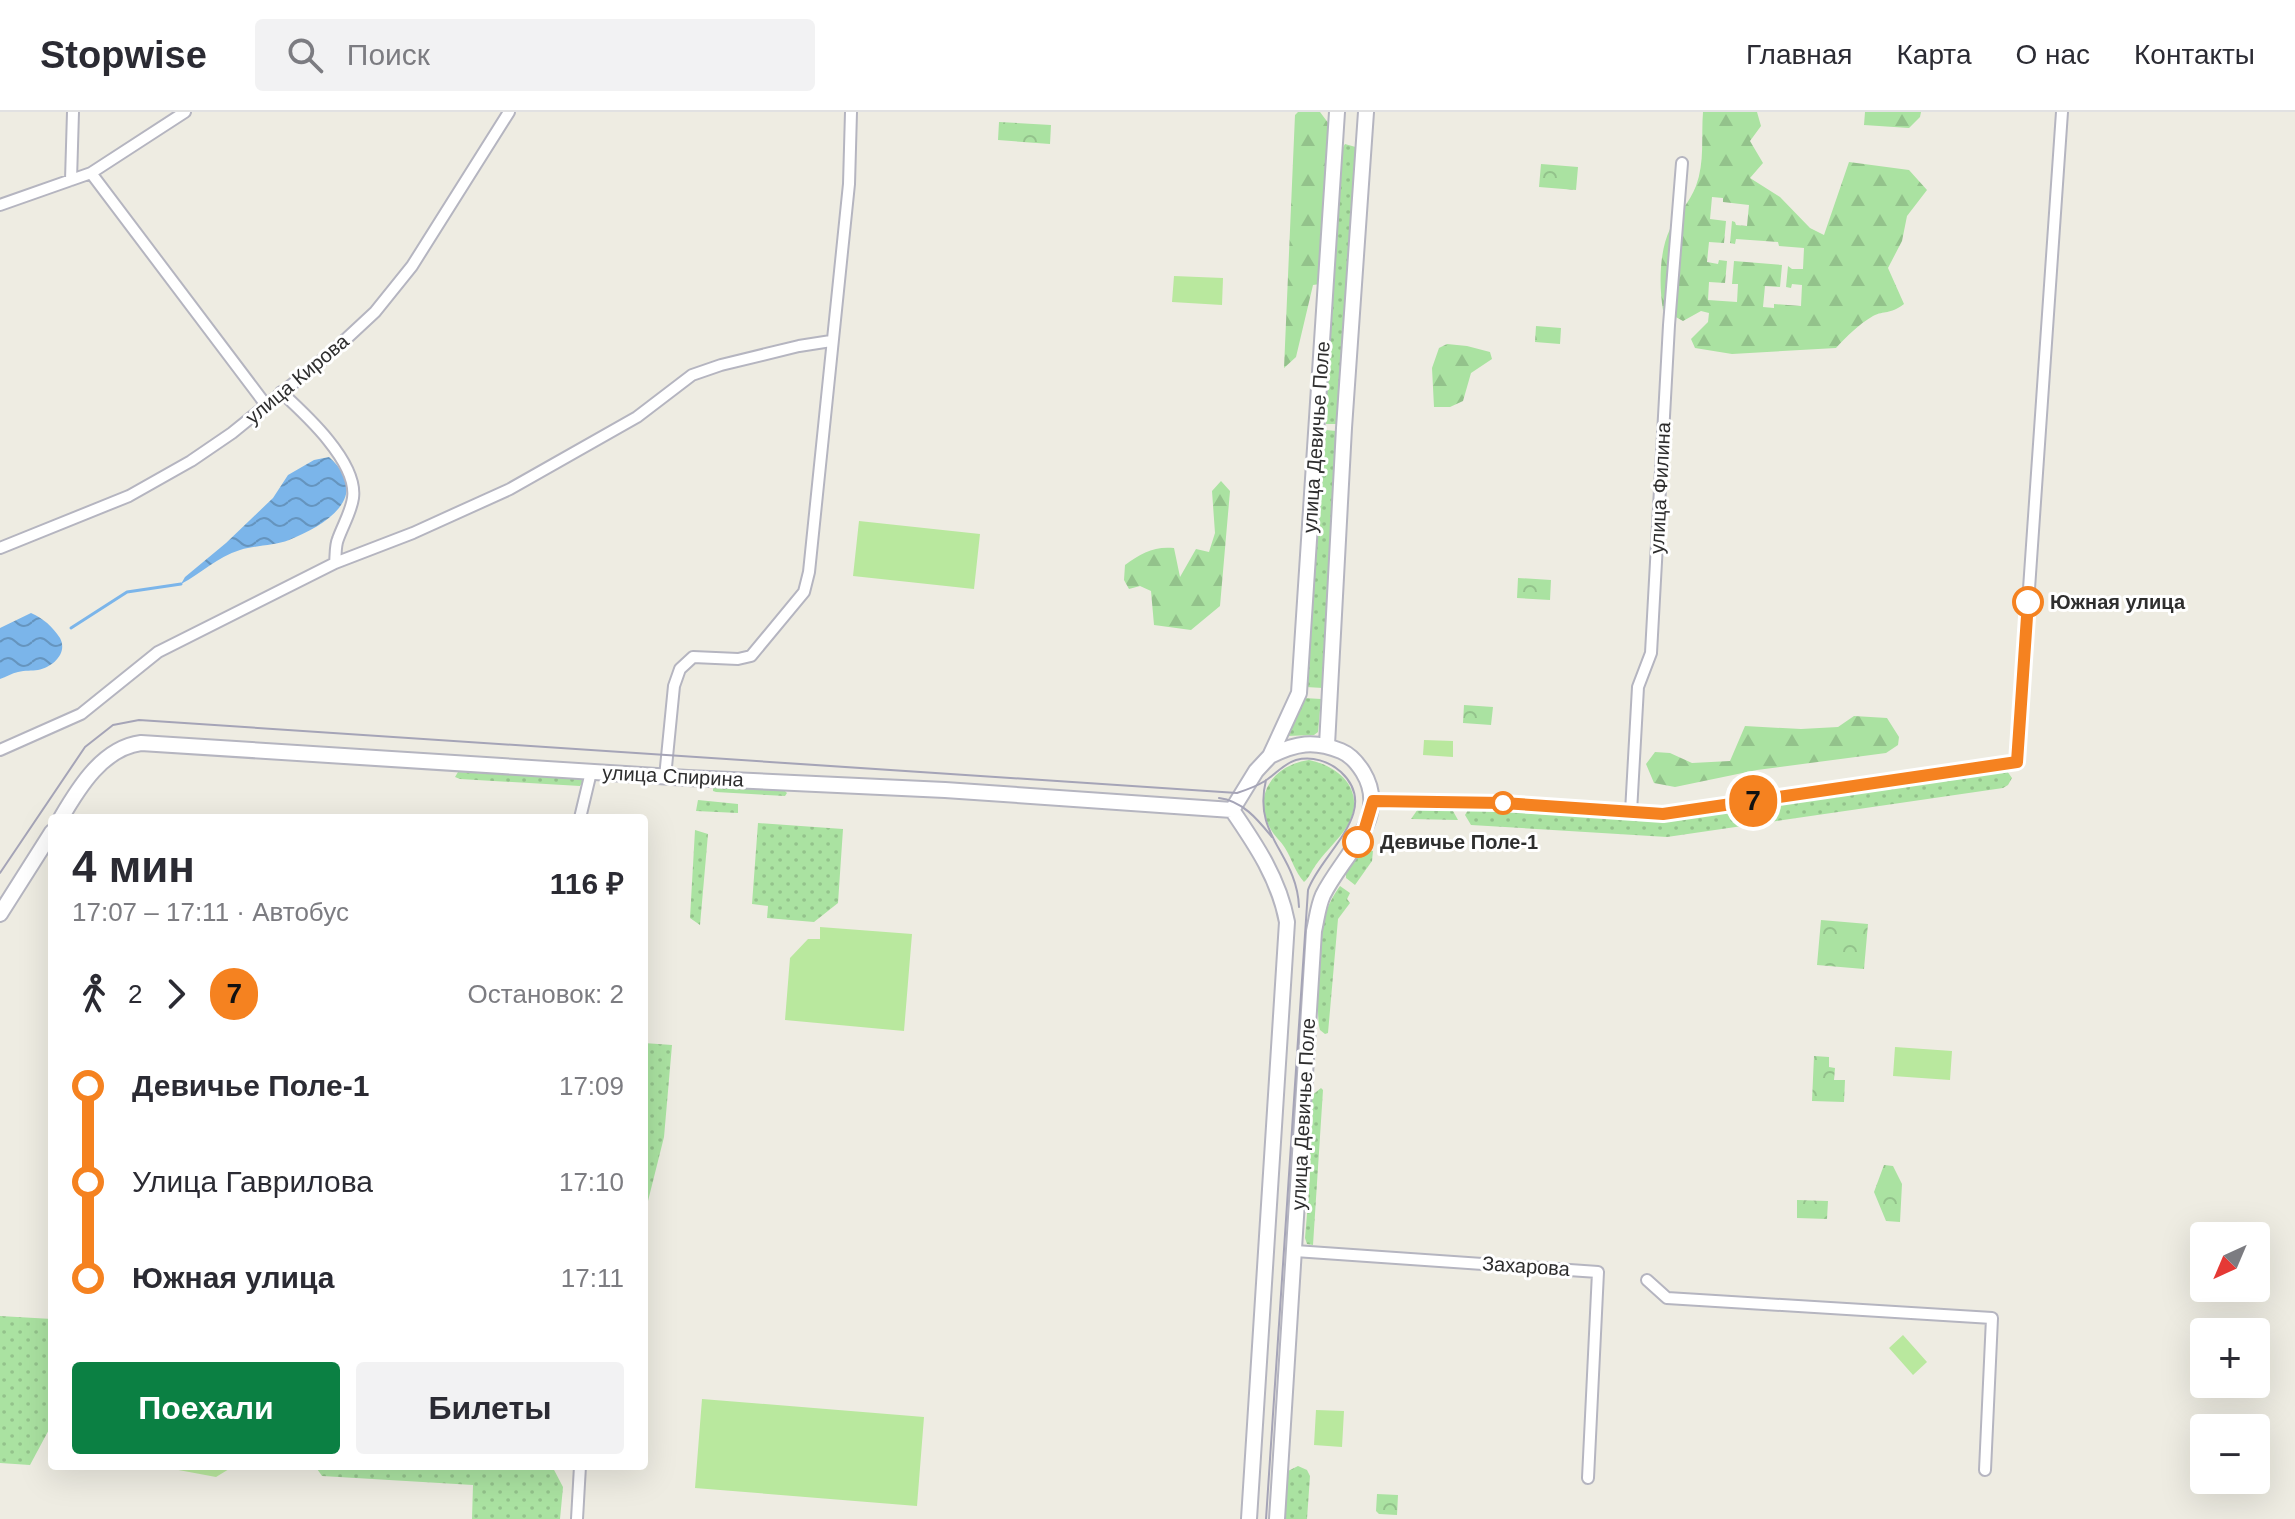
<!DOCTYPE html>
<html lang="ru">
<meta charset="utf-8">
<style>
:root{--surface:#fff;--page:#f2f2f3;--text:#2b2b33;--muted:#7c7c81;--line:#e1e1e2;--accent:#0b8043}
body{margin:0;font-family:Arial,sans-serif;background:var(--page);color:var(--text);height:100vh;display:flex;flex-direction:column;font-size:30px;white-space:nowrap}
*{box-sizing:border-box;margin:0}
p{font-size:26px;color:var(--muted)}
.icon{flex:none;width:44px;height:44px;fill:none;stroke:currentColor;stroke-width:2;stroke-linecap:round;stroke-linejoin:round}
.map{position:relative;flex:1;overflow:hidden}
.sheet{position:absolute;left:48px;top:702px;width:600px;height:656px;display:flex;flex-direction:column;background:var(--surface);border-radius:8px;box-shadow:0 8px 32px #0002}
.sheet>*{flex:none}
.badge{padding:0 16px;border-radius:26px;font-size:28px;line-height:52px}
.needle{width:52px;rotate:224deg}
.buttons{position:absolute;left:2190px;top:1110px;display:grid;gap:16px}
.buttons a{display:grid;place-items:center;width:80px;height:80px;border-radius:8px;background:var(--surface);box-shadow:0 8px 32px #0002;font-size:40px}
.map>.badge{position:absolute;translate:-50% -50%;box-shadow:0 0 0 4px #fff}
.legs{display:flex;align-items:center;gap:12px;height:88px;padding:0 24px;font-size:26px}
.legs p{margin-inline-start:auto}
.overview{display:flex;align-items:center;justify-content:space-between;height:136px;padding:0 24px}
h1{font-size:44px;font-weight:700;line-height:60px}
.primary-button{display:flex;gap:16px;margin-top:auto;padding:16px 24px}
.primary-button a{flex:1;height:92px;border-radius:8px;background:var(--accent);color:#fff;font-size:32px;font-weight:700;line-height:92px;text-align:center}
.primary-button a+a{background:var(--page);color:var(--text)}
ul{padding:0 24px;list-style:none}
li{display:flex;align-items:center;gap:28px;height:96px;font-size:30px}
li i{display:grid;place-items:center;width:12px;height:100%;margin:0 10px;background:currentColor}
li i::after{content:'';width:20px;height:20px;margin:-10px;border:6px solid;border-radius:50%;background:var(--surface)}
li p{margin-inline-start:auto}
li:first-child i{background:linear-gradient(#0000 50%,currentColor 0)}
li:last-child i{background:linear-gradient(currentColor 50%,#0000 0)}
header{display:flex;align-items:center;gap:48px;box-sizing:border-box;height:112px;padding:0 40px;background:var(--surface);border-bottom:2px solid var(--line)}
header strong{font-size:38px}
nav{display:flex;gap:44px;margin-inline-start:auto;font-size:28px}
.search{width:560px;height:72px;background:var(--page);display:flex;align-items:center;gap:20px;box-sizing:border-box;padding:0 28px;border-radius:8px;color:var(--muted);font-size:30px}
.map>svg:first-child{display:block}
.grass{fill:url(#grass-dots)}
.forest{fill:url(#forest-firs);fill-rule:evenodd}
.park{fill:url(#park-crowns)}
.pitch{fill:#b9e89e}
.water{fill:url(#water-waves)}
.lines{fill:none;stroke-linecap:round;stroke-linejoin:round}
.stream{stroke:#7bb5ea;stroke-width:3}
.street-casing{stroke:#b5b5c0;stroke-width:14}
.secondary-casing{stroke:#b5b5c0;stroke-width:18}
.street{stroke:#fff;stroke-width:10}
.secondary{stroke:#fff;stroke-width:14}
.tram{stroke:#a5a4b7;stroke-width:2}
.line-1-casing{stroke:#fff;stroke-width:18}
.line-1{stroke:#f58220;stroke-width:12}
.stop-1-dot{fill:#fff;stroke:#f58220;stroke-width:4}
.labels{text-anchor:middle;stroke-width:6;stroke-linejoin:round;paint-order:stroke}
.street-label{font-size:20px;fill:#2e2e2e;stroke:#fff}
.stop-label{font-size:20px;font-weight:bold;fill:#2e2e2e;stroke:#fff;text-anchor:start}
</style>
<header>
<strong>Stopwise</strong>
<div class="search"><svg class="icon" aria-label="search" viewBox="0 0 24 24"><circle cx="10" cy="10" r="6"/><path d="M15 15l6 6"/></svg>Поиск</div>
<nav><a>Главная</a><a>Карта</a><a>О нас</a><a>Контакты</a></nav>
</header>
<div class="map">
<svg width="2295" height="1407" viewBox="0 0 2295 1407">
<defs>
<pattern id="grass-dots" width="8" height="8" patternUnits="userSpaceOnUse" patternTransform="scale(2)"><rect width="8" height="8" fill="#aae2a1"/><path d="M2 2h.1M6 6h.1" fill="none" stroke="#93c28b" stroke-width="1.8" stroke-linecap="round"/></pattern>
<pattern id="forest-firs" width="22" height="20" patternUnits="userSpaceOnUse" patternTransform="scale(2)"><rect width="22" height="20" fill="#aae2a1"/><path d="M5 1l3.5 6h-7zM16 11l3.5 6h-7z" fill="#93c28b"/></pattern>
<pattern id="park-crowns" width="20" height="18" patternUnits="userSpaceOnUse" patternTransform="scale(2)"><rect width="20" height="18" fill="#aae2a1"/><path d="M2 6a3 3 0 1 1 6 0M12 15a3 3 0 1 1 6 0" fill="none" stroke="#93c28b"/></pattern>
<pattern id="water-waves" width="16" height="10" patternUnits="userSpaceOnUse" patternTransform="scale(2)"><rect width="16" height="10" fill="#7bb5ea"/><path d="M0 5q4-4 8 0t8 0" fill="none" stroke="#6594be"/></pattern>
</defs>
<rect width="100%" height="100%" fill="#eeece2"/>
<!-- grass -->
<path class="grass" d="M 1345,32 L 1359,36 L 1340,308 L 1336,312 L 1326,312 L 1323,303 L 1342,37 Z
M 1326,318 L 1336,319 L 1340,326 L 1323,576 L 1306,575 L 1318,377 L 1323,327 Z
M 1304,586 L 1321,587 L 1318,620 L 1314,623 L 1286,624 Z
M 1309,648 C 1342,655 1368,681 1346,716 C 1338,728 1327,738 1318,750 C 1312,757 1310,765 1304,770 C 1295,760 1292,747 1285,736 C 1281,729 1274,724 1270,716 C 1252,682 1274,653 1309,648 Z
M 2002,659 L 2007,659 L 2012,666 L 2008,673 L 2003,676 L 1667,725 L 1471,713 L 1465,703 L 1468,698 L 1660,709 Z
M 458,660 L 580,667 L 583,669 L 580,674 L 460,667 L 455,665 Z
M 713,674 L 784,678 L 787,681 L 785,684 L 716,680 L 713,679 Z
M 698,688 L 738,692 L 738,701 L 696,699 Z
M 1418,697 L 1453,699 L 1458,708 L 1411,707 Z
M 758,711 L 843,717 L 838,791 L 814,810 L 767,806 L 768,794 L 752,792 Z
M 695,718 L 708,722 L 700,813 L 690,806 Z
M 1363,738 L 1373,739 L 1372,749 L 1355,773 L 1346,766 L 1346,760 Z
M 1340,774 L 1350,781 L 1347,787 L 1350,791 L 1338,807 L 1328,921 L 1325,922 L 1320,918 C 1315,903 1320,827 1324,809 C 1326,796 1333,784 1340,774 Z
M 644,931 L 672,933 L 664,1025 L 644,1105 Z
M 1321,976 L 1323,978 L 1313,1133 L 1307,1132 L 1305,1126 L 1310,1067 L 1305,1058 L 1310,985 Z
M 0,1204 L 52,1207 L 52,1312 L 30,1353 L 0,1351 Z
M 315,1354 L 552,1354 L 563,1375 L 560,1407 L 472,1407 L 473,1373 L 322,1364 Z
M 1298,1354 L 1307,1358 L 1310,1364 L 1307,1407 L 1282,1407 L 1286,1360 Z"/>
<!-- forest -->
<path class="forest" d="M 1298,0 L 1320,0 L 1329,12 L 1320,131 L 1320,172 L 1313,173 L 1296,245 L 1284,256 L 1295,3 Z
M 1703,0 L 1757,0 L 1761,14 L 1750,29 L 1763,51 L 1750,66 L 1780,85 L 1810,116 L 1824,123 L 1849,50 L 1909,58 L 1927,78 L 1907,104 L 1902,129 L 1888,156 L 1904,192 C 1889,203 1885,198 1873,204 C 1858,213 1847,224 1836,236 L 1732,242 L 1695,236 L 1691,227 L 1708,210 L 1709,201 L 1701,199 L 1683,209 L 1663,198 C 1659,174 1659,140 1670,117 C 1677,103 1690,90 1696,74 C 1705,50 1701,25 1703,0 ZM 1712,85 L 1723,86 L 1723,90 L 1749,93 L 1747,114 L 1736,113 L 1735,110 L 1732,109 L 1730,131 L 1735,132 L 1736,127 L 1778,130 L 1779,134 L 1804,136 L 1803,157 L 1792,157 L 1788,154 L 1786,175 L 1791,176 L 1792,172 L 1802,173 L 1801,194 L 1774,192 L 1774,196 L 1763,195 L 1765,174 L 1780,175 L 1782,153 L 1734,149 L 1732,172 L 1738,172 L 1737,190 L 1708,188 L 1709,170 L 1725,171 L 1727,149 L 1719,148 L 1718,152 L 1707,150 L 1709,130 L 1724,131 L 1726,109 L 1710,107 Z
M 1865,0 L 1921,0 L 1920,5 L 1909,16 L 1864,13 Z
M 1447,232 L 1467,234 L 1490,240 L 1492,247 L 1471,261 L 1463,289 L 1450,295 L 1434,295 L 1432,256 L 1439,236 Z
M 1221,369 L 1230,379 L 1220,494 L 1191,518 L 1154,513 L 1151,479 L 1140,474 L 1129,477 L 1124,468 L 1125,453 C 1141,441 1154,434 1174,436 L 1180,465 L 1196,437 L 1209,440 L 1215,421 L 1212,379 Z
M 1854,604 L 1887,606 L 1899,625 L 1898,633 L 1886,641 L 1757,658 L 1675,675 L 1654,671 L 1646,652 L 1655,640 L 1670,641 L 1692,651 L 1730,649 L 1745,614 L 1801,617 L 1838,615 Z"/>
<!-- park -->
<path class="park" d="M 999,10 L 1051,13 L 1050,32 L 998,28 Z
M 1541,52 L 1578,55 L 1576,78 L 1539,75 Z
M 1536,214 L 1561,216 L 1560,232 L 1535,230 Z
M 1518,466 L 1551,468 L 1550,488 L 1517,486 Z
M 1464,593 L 1493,595 L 1491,613 L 1463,611 Z
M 1821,808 L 1868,812 L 1864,857 L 1817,853 Z
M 1814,944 L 1829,945 L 1829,955 L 1835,956 L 1834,968 L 1845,968 L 1844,990 L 1812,989 Z
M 1884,1053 L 1893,1054 L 1902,1072 L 1900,1110 L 1886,1109 L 1874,1080 Z
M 1797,1088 L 1828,1089 L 1827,1107 L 1797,1106 Z
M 1377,1382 L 1398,1383 L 1397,1403 L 1379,1402 L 1376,1399 Z"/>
<!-- pitch -->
<path class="pitch" d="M 1174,164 L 1223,166 L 1222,193 L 1172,190 Z
M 859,409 L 980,422 L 974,477 L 853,464 Z
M 1424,628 L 1453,629 L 1453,645 L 1423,643 Z
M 820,815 L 912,822 L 904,919 L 785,908 L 790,846 L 808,827 L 820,827 Z
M 1895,935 L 1952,939 L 1950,968 L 1893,964 Z
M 1903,1223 L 1927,1250 L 1913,1263 L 1889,1236 Z
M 702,1287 L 924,1305 L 917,1394 L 695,1376 Z
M 1316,1298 L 1344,1299 L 1342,1335 L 1314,1333 Z
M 157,1354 L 234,1354 L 216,1365 Z"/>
<!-- water -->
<path class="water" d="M 329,345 C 373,384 326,413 289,428 C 274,434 256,433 240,438 C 217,445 202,461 181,472 L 185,465 L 226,431 L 273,386 L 288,363 L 314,348 Z
M 31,501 C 44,507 52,514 60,526 C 68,541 53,555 38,558 C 32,559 25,558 18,560 C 12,561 6,565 0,567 L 0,516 Z"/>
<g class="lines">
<!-- stream -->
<path class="stream" d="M 71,516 L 127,480 L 181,472"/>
<!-- street casing -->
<g class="street-casing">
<path id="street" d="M 91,61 L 266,293
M 71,68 L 73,0
M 0,93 L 91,61 L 185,0
M 281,280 C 305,302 358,350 353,386 C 351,400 343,413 338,427 C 335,434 336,443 335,451
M 0,436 L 129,384 L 191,349 L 232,321 L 332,240 L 375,200 L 412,154 L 509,0
M 0,638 L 81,602 L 158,540 L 335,451 L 413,421 L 510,377 L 637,305 L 692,263 L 721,253 L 799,234 L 831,229
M 665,665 L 674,574 L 680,557 L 693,545 L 738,547 L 751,544 L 804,480 L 809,460 L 849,72 L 851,0
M 1373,689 L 1503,691 L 1663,702 L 2017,650 L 2062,0
M 1631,700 L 1638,575 L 1651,541 L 1669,213 L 1682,51
M 580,706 L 591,660
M 1295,1139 L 1598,1160 L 1588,1366
M 1647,1168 L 1667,1186 L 1992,1206 L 1985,1358
M 577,1407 L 580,1354"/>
</g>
<!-- secondary casing -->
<g class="secondary-casing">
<path id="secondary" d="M 1327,633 L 1344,316 L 1366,0
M 1270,644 C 1296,631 1314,628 1341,639 C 1351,643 1358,652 1363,660 C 1391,706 1342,744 1323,783 C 1318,794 1317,806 1314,819 L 1277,1407
M 1232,698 C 1256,733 1279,767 1287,810 L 1249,1407
M 1232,698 L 1256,659 L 1270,644 L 1299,581 L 1337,0
M 61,706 C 79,675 103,636 141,631 L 688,666 L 945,678 L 1232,698
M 0,802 L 52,720"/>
</g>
<!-- street -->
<use href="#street" class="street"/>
<!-- secondary -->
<use href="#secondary" class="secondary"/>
<!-- tram -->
<path class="tram" d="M 1266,668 C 1252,725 1297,741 1299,795
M 1219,686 C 1243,689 1258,708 1272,725
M 0,761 L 85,635 L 113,613 L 139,608 L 1237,681 C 1246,678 1257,674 1265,669 C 1276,662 1283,652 1296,648 C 1312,644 1329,649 1341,660 C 1383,699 1320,742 1308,778 L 1266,1407"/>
</g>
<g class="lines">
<!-- line-1 casing -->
<g class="line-1-casing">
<path id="line-1" d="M 1358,730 L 1365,716 L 1373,689 L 1503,691 L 1663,702 L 2017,650 L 2028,490"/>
</g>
<!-- line-1 -->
<use href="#line-1" class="line-1"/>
</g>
<!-- markers -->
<g class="stop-1-dot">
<circle cx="2028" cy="490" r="14"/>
<circle cx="1503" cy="691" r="10"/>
<circle cx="1358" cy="730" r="14"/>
</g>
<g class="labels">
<!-- street labels -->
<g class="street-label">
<text transform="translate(297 267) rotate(-40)" y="7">улица Кирова</text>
<text transform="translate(1316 325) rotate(-86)" y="7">улица Девичье Поле</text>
<text transform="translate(1660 376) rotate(-87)" y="7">улица Филина</text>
<text transform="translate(673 664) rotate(3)" y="7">улица Спирина</text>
<text transform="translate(1303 1002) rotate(-87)" y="7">улица Девичье Поле</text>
<text transform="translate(1526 1154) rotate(4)" y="7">Захарова</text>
</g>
<!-- stop labels -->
<g class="stop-label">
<text x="2050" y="497">Южная улица</text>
<text x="1380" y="737">Девичье Поле-1</text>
</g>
</g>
</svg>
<div class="buttons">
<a><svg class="needle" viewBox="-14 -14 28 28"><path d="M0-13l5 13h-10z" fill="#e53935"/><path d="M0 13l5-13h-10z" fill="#7c7c81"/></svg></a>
<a>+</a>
<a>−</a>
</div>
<b class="badge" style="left:1753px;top:689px;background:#f58220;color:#111">7</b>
<section class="sheet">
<div class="overview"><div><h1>4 мин</h1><p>17:07 – 17:11 · Автобус</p></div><b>116 ₽</b></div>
<div class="legs"><svg class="icon" aria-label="walk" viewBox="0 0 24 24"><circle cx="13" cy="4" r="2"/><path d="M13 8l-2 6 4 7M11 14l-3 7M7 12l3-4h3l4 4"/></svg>2<svg class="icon" aria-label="forward" viewBox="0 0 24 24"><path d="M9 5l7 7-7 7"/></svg><b class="badge" style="background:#f58220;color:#111">7</b><p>Остановок: 2</p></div>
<ul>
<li><i style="color:#f58220"></i><b>Девичье Поле-1</b><p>17:09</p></li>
<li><i style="color:#f58220"></i><span>Улица Гаврилова</span><p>17:10</p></li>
<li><i style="color:#f58220"></i><b>Южная улица</b><p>17:11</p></li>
</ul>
<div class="primary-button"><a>Поехали</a><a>Билеты</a></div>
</section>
</div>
